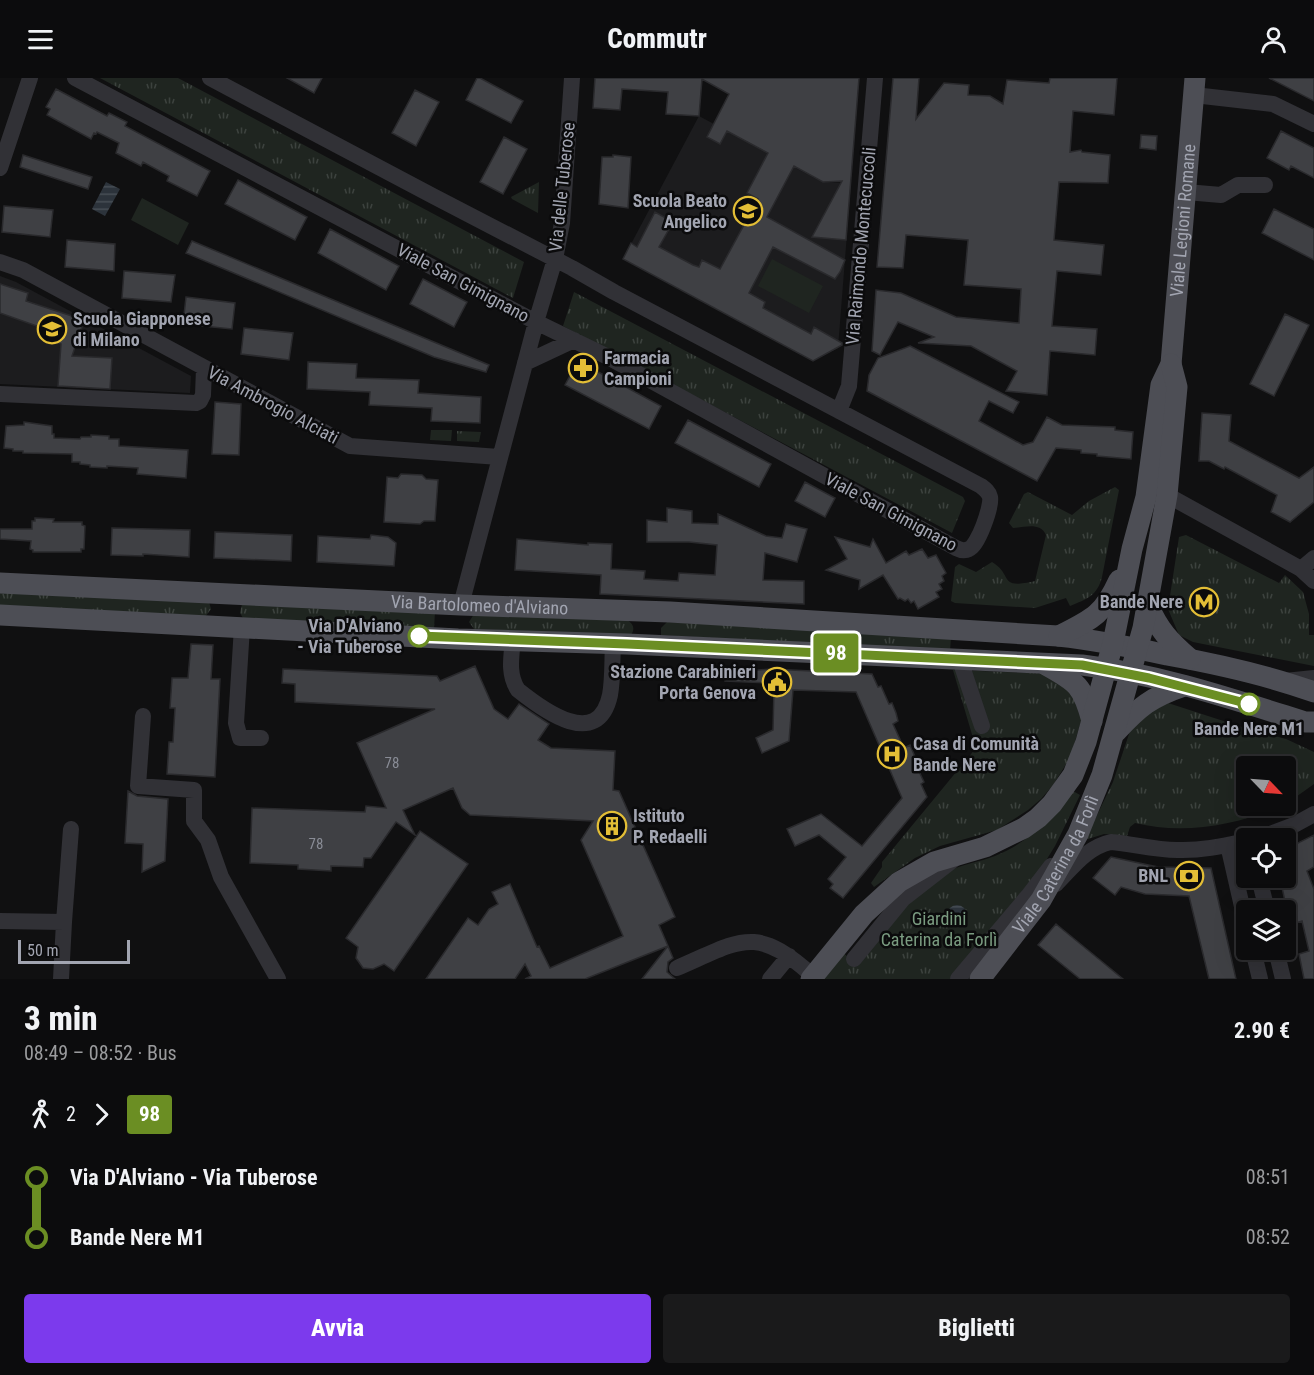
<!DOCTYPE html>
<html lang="it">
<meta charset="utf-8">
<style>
:root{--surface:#0c0c0d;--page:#1a1a1b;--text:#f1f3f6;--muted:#9a9b9d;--line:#2c2c2e;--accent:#7c3aed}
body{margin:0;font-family:"Roboto Condensed",sans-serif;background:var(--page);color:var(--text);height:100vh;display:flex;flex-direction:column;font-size:22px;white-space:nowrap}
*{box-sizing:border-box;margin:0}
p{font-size:20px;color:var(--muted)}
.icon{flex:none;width:33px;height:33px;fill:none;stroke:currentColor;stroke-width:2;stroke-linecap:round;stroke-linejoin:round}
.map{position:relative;height:901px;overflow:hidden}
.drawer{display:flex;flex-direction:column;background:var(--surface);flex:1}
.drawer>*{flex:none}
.badge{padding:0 12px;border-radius:4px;font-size:21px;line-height:39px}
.needle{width:39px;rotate:115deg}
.tools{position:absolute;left:1236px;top:678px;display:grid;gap:12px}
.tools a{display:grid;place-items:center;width:60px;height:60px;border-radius:6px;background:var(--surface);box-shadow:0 6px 24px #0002,0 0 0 2px var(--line);font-size:30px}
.scale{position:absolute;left:18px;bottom:15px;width:112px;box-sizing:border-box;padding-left:6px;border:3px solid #a2a5b1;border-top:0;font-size:16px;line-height:21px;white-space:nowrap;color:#a2a5b1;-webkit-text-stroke:4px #0b0b0c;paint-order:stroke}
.map>.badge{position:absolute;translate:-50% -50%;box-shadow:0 0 0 3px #fff}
.legs{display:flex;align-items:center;gap:9px;height:66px;padding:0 24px;font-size:20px}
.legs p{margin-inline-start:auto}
.overview{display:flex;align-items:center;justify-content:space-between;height:102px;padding:0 24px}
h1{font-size:33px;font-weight:800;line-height:45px}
.primary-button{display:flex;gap:12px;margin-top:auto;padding:12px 24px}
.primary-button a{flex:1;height:69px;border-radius:6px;background:var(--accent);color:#fff;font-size:24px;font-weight:800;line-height:69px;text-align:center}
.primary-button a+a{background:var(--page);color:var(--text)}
ul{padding:0 24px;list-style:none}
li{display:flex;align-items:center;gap:21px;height:60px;font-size:22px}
li i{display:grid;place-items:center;width:9px;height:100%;margin:0 8px;background:currentColor}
li i::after{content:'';width:15px;height:15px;margin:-8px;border:4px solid;border-radius:50%;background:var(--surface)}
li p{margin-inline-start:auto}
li:first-child i{background:linear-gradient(#0000 50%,currentColor 0)}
li:last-child i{background:linear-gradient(currentColor 50%,#0000 0)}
header{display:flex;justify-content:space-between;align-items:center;height:78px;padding:0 24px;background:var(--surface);font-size:27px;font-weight:800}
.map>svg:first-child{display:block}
.built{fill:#1c1c1e}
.grass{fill:url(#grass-tufts)}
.pitch{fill:#1f2520}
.water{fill:url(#water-rules)}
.building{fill:#3f4044;stroke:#2a2a2d;stroke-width:1.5}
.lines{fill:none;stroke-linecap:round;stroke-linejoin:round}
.minor{stroke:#313136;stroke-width:16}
.major{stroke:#4d4e55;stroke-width:21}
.line-1-casing{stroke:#fff;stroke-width:14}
.line-1{stroke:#6b8e23;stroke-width:9}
.stop-1-dot{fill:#fff;stroke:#6b8e23;stroke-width:3}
.labels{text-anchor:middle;stroke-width:5;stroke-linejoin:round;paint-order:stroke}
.number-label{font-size:15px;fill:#898c96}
.street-label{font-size:18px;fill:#a2a5b1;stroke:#0b0b0c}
.poi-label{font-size:18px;font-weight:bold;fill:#a2a5b1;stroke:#0b0b0c;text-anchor:end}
.stop-label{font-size:18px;font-weight:bold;fill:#a2a5b1;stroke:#0b0b0c;text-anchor:end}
.park-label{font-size:18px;fill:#7a9b80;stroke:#0b0b0c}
</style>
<header><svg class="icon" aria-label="menu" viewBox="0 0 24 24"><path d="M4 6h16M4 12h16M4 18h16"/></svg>Commutr<svg class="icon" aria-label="person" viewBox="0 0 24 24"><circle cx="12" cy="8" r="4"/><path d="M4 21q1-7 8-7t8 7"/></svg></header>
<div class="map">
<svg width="1314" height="901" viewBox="0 0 1314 901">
<defs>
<pattern id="grass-tufts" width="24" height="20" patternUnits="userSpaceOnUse" patternTransform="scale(1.5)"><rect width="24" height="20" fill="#1f2520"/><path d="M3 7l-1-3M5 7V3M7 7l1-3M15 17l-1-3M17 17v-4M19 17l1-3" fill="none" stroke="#3c423e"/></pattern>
<pattern id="water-rules" width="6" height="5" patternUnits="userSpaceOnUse" patternTransform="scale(1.5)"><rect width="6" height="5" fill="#2c333b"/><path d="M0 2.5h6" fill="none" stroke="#474e55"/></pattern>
</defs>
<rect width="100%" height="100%" fill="#101011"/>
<!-- built -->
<path class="built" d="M 699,38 L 822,104 L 851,105 L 838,270 L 813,283 L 623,181 Z
M 0,198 L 16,204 L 191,298 L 190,315 L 0,306 Z"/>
<!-- grass -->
<path class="grass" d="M 100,0 L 178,0 L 524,184 L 513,220 Z
M 539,104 L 538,135 L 512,121 L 511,119 Z
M 574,214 L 963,419 L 965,423 L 952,455 L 563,248 Z
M 431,352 L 452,352 L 451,363 L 430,362 Z
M 457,353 L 481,354 L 479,364 L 457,363 Z
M 1115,409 L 1119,412 L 1102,499 C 1097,518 1087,521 1070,528 L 1066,520 L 1035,530 L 955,525 L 951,523 L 955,489 L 959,486 L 976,494 L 992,484 C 1014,497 997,512 1035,503 L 1046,457 C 1041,444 1025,449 1013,450 L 1009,445 L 1024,416 L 1028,414 L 1072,437 L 1089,423 Z
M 1186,457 L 1279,505 L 1285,497 L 1303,514 L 1309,536 L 1309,557 L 1314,557 L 1314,588 L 1193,564 L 1179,557 L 1168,531 L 1179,459 Z
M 0,512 L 209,524 L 211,531 L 205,539 L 0,531 Z
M 242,526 L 435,533 L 434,551 L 243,540 L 240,535 Z
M 474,536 L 627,542 C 634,546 635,551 631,557 L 474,551 L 469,544 Z
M 667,544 L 951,559 L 950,573 L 661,557 L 661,550 Z
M 953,592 L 1053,596 L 1067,601 L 1082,640 L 1070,680 L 1053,707 L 1041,721 L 1028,732 L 997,752 L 940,768 L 915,780 L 874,809 L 871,805 L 882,789 L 882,784 L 976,670 Z
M 1168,625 L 1248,651 L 1286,661 L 1314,674 L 1314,706 L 1286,726 L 1286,688 L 1246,688 L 1246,728 L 1282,728 C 1235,747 1185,757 1135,745 L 1130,749 L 1127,758 L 1104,756 L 1088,761 L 1086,760 L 1113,704 L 1135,638 Z
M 1073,713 L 1080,717 L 1055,768 L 1037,797 L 950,901 L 820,901 L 842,874 L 857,886 C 883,854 909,812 947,794 C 962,786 980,784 995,778 C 1030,764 1049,741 1073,713 Z"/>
<!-- pitch -->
<path class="pitch" d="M 142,120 L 189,145 L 178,167 L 131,142 Z
M 772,181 L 823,208 L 809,235 L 758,208 Z"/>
<!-- water -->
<path class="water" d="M 106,104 L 120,111 L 105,138 L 92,131 Z
M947 837a10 10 0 1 1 20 0a10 10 0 1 1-20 0Z"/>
<!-- building -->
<path class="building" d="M 287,0 L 322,0 L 314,15 Z
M 477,0 L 480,0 L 523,23 L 511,45 L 466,22 Z
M 595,0 L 859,0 L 846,162 L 812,159 L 842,103 L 823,104 L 794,88 L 767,139 L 845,182 L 840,194 L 835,201 L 773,169 L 749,215 L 765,224 L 763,230 L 811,256 L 814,249 L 842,265 L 842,267 L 813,283 L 623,181 L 631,165 L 637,169 L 655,134 L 673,144 L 659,169 L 693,187 L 699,189 L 702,182 L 720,191 L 758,121 L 747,115 L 768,75 L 727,53 L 720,66 L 707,59 L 729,16 L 702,1 L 699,38 L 666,36 L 668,14 L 622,11 L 620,32 L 593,30 Z
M 893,0 L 919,0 L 916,41 L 944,5 L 969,7 L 968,17 L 990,18 L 1003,26 L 1007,2 L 1049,5 L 1050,0 L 1117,0 L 1114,37 L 1073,33 L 1070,74 L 1081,72 L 1082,74 L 1110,77 L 1108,105 L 1059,104 L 1054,162 L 1104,167 L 1101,197 L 1057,193 L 1052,248 L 1097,251 L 1095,277 L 1050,273 L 1047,317 L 1006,313 L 1017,293 L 971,268 L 918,265 L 934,259 L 898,244 L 880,277 L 872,273 L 876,212 L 901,215 L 956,239 L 1019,245 L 1021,211 L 964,207 L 968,162 L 906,157 L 903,190 L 877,189 Z
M 1269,0 L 1314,0 L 1314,23 Z
M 56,11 L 107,38 L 109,35 L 127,44 L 125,48 L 210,93 L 197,118 L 167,103 L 169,98 L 143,84 L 141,88 L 116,75 L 119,65 L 97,54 L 96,56 L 94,55 L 91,61 L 47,37 L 50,31 L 46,29 Z
M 415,12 L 439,24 L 416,68 L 392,55 Z
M 1281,53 L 1314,70 L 1314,100 L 1291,88 L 1289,92 L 1267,80 Z
M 1141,57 L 1157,58 L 1156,72 L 1140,70 Z
M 504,59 L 527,71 L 503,116 L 480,104 Z
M 23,77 L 92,99 L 88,111 L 20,89 Z
M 613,77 L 631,79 L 628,130 L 599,126 L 602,79 L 613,79 Z
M 238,102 L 307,139 L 295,162 L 225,126 Z
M 4,128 L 53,132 L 50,159 L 2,154 Z
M 1274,131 L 1314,151 L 1314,182 L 1262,155 Z
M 330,151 L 399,188 L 386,212 L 318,175 Z
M 67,162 L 115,166 L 114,193 L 65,189 Z
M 192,163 L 489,287 L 486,294 L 434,279 L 186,175 Z
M 124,193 L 175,197 L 171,224 L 122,220 Z
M 423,201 L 467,224 L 454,249 L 410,226 Z
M 0,206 L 28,215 L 26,223 L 78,240 L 75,246 L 82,249 L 72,278 L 112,280 L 110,311 L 58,308 L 61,266 L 59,265 L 62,257 L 0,235 Z
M 186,219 L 235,225 L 232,251 L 183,246 Z
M 1285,236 L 1309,247 L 1274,318 L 1250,306 Z
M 244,250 L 293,255 L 289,282 L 241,276 Z
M 910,268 L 1019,324 L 1013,335 L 989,323 L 979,343 L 1023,367 L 1033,364 L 1047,339 L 1062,347 L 1115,349 L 1115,352 L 1133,354 L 1131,381 L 1097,378 L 1097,376 L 1081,375 L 1081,372 L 1056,370 L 1037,403 L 867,313 L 869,297 L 878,280 Z
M 578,283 L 661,328 L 649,351 L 565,307 Z
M 308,284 L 357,286 L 356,300 L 419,302 L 418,315 L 481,319 L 480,345 L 431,343 L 432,330 L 369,327 L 370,314 L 307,311 Z
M 215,324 L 241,326 L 239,377 L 212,376 Z
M 1202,335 L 1231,337 L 1229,363 L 1299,400 L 1314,389 L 1314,424 L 1290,444 L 1271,434 L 1277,417 L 1225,389 L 1224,391 L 1209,383 L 1199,383 Z
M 688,342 L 771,386 L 759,409 L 675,365 Z
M 24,344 L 52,348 L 52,356 L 54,356 L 54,360 L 80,361 L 81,359 L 91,359 L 91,357 L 109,358 L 109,361 L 119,361 L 119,368 L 188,372 L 186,400 L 137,396 L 138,390 L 107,388 L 107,390 L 90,389 L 90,387 L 80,386 L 80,384 L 72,384 L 72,376 L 23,375 L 23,373 L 13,373 L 13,371 L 4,370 L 6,348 L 24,347 Z
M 401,396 L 422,397 L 426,401 L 438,402 L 435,443 L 424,443 L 420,446 L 384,444 L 387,399 L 398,400 Z
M 805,404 L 835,420 L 825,439 L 795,423 Z
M 667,430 L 692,433 L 692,445 L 718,446 L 718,436 L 766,458 L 782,460 L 786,446 L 807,451 L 797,484 L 765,475 L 763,502 L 804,503 L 804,526 L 600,516 L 601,497 L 515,492 L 517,461 L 588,467 L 588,465 L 612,466 L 611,491 L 645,493 L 644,501 L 678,503 L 679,495 L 715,497 L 717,467 L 689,464 L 647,464 L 647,442 L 667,444 Z
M 35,440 L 54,441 L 53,444 L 82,444 L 82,447 L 85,448 L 84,471 L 81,471 L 81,474 L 33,474 L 33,472 L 30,471 L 31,463 L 0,461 L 0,451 L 32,451 L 32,443 L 35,443 Z
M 112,450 L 190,452 L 189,479 L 143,476 L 143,478 L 111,477 Z
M 215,454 L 292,457 L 291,483 L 214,480 Z
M 371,457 L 388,459 L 396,465 L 394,488 L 317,484 L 318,458 L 370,461 Z
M 835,459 L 870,469 L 873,461 L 886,485 L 906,473 L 909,477 L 922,471 L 928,480 L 936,477 L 946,495 L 942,498 L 944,503 L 939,506 L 942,511 L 936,514 L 939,519 L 918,531 L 914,523 L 911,525 L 908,521 L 905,523 L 900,520 L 898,521 L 883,497 L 859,511 L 860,502 L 826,492 L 847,481 Z
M 191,566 L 213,567 L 211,601 L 220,601 L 215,699 L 167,696 L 169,664 L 173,664 L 175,630 L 170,630 L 172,600 L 188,600 Z
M 475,588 L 494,631 L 508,641 L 519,626 L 549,646 L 538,662 L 551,670 L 615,673 L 613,712 L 619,713 L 675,839 L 659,847 L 668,868 L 585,901 L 525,901 L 531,898 L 525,886 L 515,901 L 426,901 L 468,840 L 478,847 L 489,831 L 498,826 L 492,814 L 510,806 L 537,869 L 539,868 L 550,890 L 623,858 L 581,762 L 593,743 L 470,737 L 462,730 L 453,710 L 403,732 L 415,757 L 396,744 L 371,780 L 364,780 L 363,789 L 331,788 L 331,793 L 298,791 L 298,787 L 250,785 L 252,730 L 365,734 L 366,728 L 386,730 L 357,665 L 435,631 L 295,624 L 295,606 L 282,605 L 283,591 L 437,598 L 440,603 Z
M 771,591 L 872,596 L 878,609 L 881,608 L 889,626 L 892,625 L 896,635 L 898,643 L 893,646 L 904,670 L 910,667 L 918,686 L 916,687 L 924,704 L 921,706 L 927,719 L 843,820 L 830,810 L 833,806 L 828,801 L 846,779 L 819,757 L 795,768 L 787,751 L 821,736 L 862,768 L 902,720 L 856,614 L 793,612 L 789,663 L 762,675 L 756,660 L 773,652 L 774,610 L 771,610 L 771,605 L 725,603 L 725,595 Z
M 128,713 L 137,718 L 168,721 L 165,783 L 142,794 L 143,766 L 125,765 Z
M 420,753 L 468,786 L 394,893 L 384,886 L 373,891 L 363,890 L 356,880 L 358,869 L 346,860 Z
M 1314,757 L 1314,789 L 1307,793 L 1314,811 L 1314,901 L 1304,901 L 1299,876 L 1309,873 L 1302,843 L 1290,847 L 1280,800 L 1286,800 L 1286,771 Z
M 1111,779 L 1158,789 L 1211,790 L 1236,901 L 1209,901 L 1189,818 L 1145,816 L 1121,809 L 1115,817 L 1093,800 Z
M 1056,846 L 1100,882 L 1123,901 L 1080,901 L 1038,867 Z
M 668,868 L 673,880 L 668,884 L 667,894 L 675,901 L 642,901 Z"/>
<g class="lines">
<!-- minor -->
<path class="minor" d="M 75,0 L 536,244 L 606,278 L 956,470 C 960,472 965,473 969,471 C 978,468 992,428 990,419 C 989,414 985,411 981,408 L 614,214 L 572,190 L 433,118 L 210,0
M 1194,17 L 1273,26 L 1314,46
M 0,90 L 30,0
M 1186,114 L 1221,117 L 1238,107 L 1265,107
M 0,184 L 23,192 L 350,368 L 499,379
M 525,285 L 574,262
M 0,316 L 196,325 L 200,323 L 203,317 L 204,290
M 839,333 L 849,308 L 875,0
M 1167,417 L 1301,491 L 1314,503
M 1301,491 L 1314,480
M 461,527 L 536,244 L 555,181 L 562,145 L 572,0
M 242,549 L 236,645 L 240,660 L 261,660
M 513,562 C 511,580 508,597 518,612 C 543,632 598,673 610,617 C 613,601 612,582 613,566
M 960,582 L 982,648
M 1285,603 L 1314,600
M 143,638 L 138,708 L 194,712 L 194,743 L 208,762 L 221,799 L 278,901
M 1260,760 L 1294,747 L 1314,736
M 1228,767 L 1246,846
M 1259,800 L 1267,832
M 1056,806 C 1072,790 1087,769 1111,764 C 1133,766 1155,772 1177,772 C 1201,773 1223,768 1246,763
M 0,843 L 64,844 L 61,901
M 64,844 L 71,751
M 1253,872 L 1260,901
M 1276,872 L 1283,901
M 854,881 L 903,821 L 957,779
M 677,890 C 742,862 755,846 813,898
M 770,901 L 789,878
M 958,901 L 1028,818 L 1051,788"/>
<!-- major -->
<g class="major">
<path id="s1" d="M 0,505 L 461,527 L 670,534 L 1058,558 C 1095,562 1131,569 1167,577 C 1217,586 1267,597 1314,614"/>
<path d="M 1148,527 C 1159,552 1169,563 1190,581"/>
<path d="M 0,537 L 458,561 L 627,566 L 1082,587 C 1158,596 1232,621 1305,644 L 1314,644"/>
<path d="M 1059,558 C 1093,541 1103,537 1119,502"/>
<path d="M 1046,587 C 1077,604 1083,608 1092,643"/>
<path d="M 1116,654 C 1139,629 1151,619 1184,608"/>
<path id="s2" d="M 811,901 L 864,836 L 899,804 L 934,784 L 985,769 L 1024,750 L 1038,740 L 1052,726 L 1073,697 L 1086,664 L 1113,565 L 1132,471 L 1146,419 L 1161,307 L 1171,286 L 1195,0"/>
<path id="s3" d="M 980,901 L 1041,822 L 1078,756 L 1102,697 L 1143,550 L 1167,417 L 1177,309 L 1171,286"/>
</g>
</g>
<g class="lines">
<!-- line-1 casing -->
<g class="line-1-casing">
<path id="line-1" d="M 419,558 L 627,566 L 1082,587 L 1149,600 L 1249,626"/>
</g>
<!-- line-1 -->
<use href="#line-1" class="line-1"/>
</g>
<!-- icons -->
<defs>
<g id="school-ring" transform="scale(1.5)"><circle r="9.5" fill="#0b0b0c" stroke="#e3be36" stroke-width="1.5"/><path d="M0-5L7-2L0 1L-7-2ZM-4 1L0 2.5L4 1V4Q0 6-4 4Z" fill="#e3be36"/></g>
<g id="pharmacy-ring" transform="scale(1.5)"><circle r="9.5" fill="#0b0b0c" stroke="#e3be36" stroke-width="1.5"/><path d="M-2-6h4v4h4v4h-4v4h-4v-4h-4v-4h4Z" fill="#e3be36"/></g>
<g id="metro-ring" transform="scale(1.5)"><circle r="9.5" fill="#0b0b0c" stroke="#e3be36" stroke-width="1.5"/><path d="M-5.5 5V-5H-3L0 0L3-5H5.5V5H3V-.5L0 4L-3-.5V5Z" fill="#e3be36"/></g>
<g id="civic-ring" transform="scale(1.5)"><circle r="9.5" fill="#0b0b0c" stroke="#e3be36" stroke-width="1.5"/><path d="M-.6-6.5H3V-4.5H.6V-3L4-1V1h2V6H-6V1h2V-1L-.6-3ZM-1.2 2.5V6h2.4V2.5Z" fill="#e3be36"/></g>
<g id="hospital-ring" transform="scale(1.5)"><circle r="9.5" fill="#0b0b0c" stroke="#e3be36" stroke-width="1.5"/><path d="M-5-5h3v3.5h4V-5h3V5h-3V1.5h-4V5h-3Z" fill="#e3be36"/></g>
<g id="building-ring" transform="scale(1.5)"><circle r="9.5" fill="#0b0b0c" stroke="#e3be36" stroke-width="1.5"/><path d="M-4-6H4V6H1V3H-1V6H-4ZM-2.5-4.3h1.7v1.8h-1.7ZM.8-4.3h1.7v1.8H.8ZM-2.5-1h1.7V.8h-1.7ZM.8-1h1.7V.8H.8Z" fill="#e3be36"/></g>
<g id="bank-ring" transform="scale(1.5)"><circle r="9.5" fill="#0b0b0c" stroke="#e3be36" stroke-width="1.5"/><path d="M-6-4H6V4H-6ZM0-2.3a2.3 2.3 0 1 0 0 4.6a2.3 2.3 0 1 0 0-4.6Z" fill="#e3be36"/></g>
</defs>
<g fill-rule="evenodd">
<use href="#school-ring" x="748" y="133"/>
<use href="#school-ring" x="52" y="251"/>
<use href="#pharmacy-ring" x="583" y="290"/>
<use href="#metro-ring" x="1204" y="524"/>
<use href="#civic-ring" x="777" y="604"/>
<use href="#hospital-ring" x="892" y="676"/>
<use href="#building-ring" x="612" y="748"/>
<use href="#bank-ring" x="1189" y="798"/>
</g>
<!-- markers -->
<g class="stop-1-dot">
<circle cx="419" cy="558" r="10"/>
<circle cx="1249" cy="626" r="10"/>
</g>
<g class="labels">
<!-- number labels -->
<g class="number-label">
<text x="392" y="690">78</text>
<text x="316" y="771">78</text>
</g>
<!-- street labels -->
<g class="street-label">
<text transform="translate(562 109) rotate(-84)" y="6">Via delle Tuberose</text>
<text dy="6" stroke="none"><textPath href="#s2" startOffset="909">Viale Legioni Romane</textPath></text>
<text transform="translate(861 168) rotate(-85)" y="6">Via Raimondo Montecuccoli</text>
<text transform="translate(463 205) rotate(28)" y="6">Viale San Gimignano</text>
<text transform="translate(273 327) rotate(28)" y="6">Via Ambrogio Alciati</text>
<text transform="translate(891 434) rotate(28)" y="6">Viale San Gimignano</text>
<text dy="6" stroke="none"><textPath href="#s1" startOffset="480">Via Bartolomeo d'Alviano</textPath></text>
<text dy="6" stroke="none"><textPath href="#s3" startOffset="138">Viale Caterina da Forlì</textPath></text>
</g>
<!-- poi labels -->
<g class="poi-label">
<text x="727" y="129">Scuola Beato<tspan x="727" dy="21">Angelico</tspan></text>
<text x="73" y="247" text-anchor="start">Scuola Giapponese<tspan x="73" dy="21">di Milano</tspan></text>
<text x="604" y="286" text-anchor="start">Farmacia<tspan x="604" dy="21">Campioni</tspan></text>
<text x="1183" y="530">Bande Nere</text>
<text x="756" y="600">Stazione Carabinieri<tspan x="756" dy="21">Porta Genova</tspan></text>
<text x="913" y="672" text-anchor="start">Casa di Comunità<tspan x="913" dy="21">Bande Nere</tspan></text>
<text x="633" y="744" text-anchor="start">Istituto<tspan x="633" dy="21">P. Redaelli</tspan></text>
<text x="1168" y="804">BNL</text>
</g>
<!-- stop labels -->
<g class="stop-label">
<text x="402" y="554">Via D'Alviano<tspan x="402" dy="21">- Via Tuberose</tspan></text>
<text x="1249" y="657" text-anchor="middle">Bande Nere M1</text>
</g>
<!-- park labels -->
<g class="park-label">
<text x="939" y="847">Giardini<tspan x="939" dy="21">Caterina da Forlì</tspan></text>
</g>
</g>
</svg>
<div class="tools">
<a><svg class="needle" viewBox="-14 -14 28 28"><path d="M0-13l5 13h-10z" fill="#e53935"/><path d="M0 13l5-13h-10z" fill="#9a9b9d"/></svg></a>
<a><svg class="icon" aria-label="locate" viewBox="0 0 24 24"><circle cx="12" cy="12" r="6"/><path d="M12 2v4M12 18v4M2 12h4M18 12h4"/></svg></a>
<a><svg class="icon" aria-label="layers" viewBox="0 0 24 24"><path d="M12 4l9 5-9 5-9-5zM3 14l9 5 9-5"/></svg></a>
</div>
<div class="scale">50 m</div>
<b class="badge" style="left:836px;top:575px;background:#6b8e23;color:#fff">98</b>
</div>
<section class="drawer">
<div class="overview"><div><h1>3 min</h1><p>08:49 – 08:52 · Bus</p></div><b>2.90 €</b></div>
<div class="legs"><svg class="icon" aria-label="walk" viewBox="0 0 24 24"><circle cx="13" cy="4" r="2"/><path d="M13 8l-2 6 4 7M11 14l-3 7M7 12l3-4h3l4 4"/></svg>2<svg class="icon" aria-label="forward" viewBox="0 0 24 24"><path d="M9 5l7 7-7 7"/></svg><b class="badge" style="background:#6b8e23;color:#fff">98</b></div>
<ul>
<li><i style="color:#6b8e23"></i><b>Via D'Alviano - Via Tuberose</b><p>08:51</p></li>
<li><i style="color:#6b8e23"></i><b>Bande Nere M1</b><p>08:52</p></li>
</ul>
<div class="primary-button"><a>Avvia</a><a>Biglietti</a></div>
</section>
